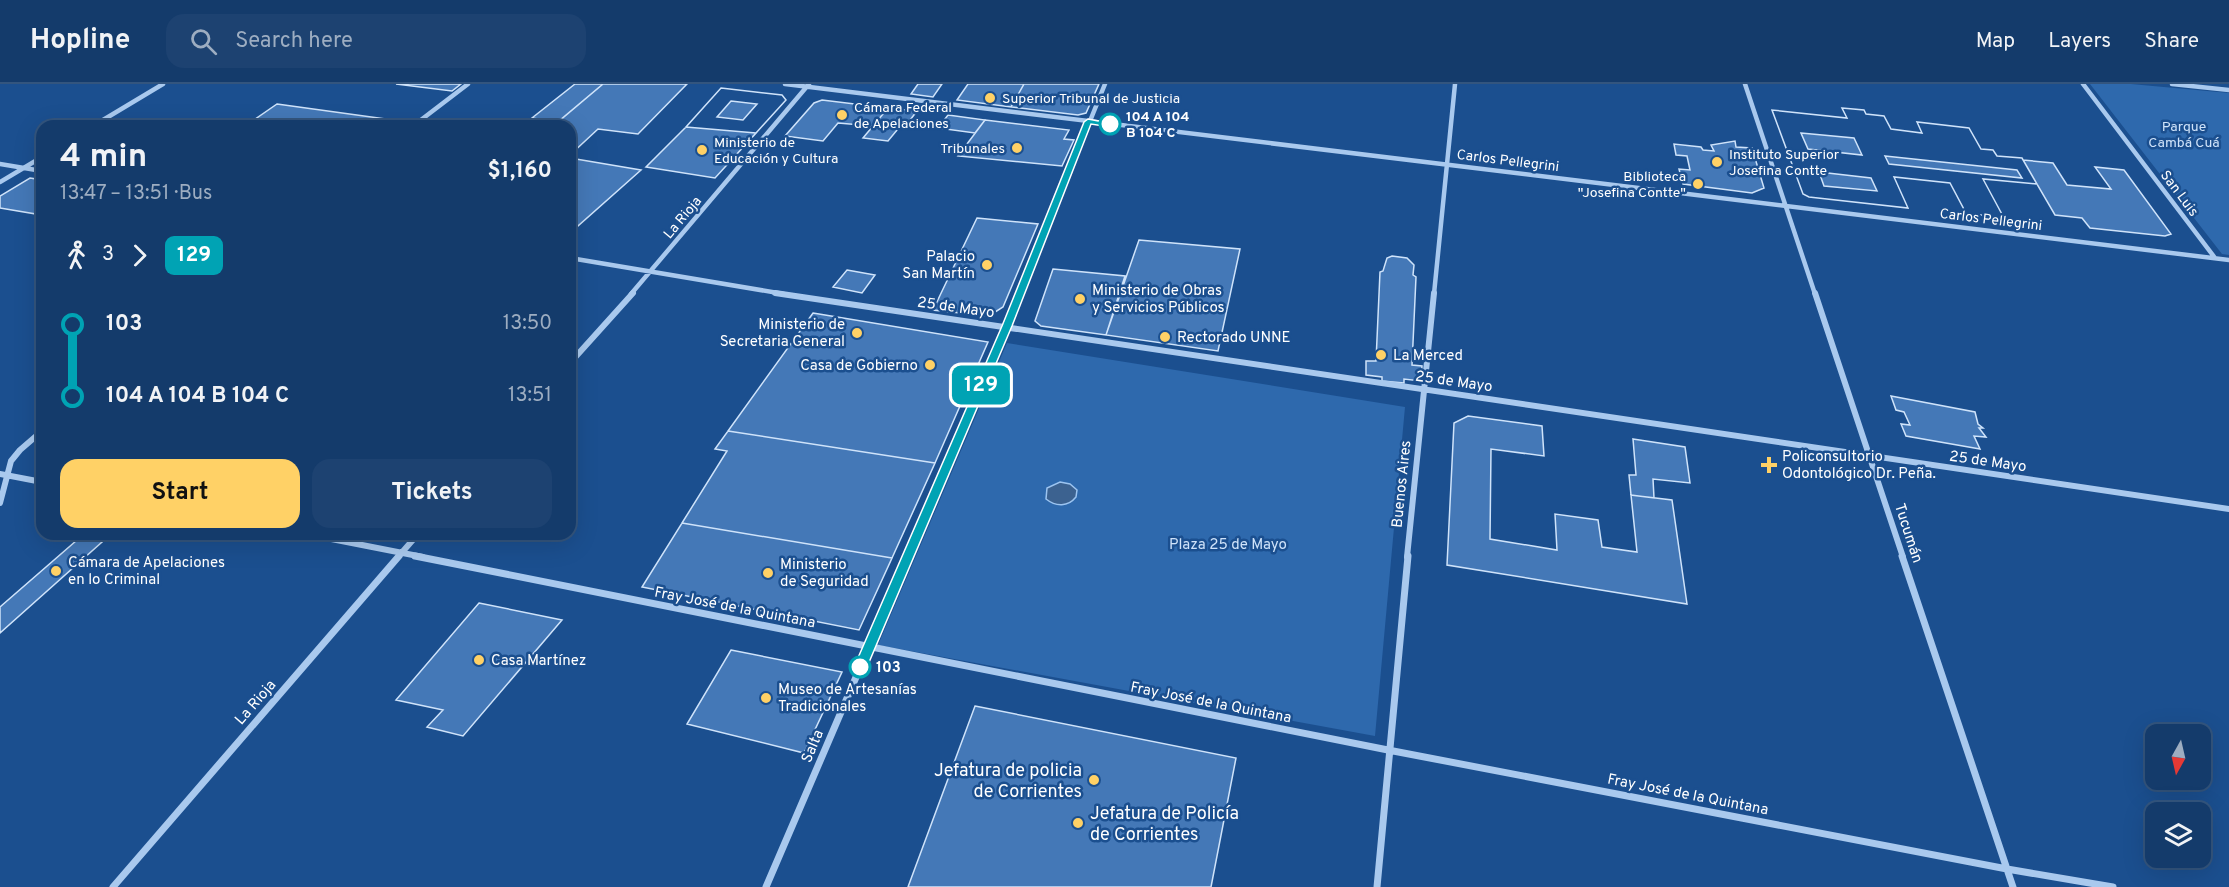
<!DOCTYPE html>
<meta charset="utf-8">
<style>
:root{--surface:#143b6b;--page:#1d4271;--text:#f1f3f6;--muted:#9dadc1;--line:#33557e;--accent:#ffd166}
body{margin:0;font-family:Overpass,sans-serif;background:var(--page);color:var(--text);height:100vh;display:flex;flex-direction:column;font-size:22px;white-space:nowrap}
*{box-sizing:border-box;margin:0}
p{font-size:20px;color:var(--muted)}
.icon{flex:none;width:33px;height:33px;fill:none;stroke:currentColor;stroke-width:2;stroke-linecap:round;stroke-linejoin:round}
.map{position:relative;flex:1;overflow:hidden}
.drawer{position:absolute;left:36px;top:36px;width:540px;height:420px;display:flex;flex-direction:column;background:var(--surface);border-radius:18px;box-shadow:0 6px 24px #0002,0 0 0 2px var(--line)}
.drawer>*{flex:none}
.badge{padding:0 12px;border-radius:9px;font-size:21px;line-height:39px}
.needle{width:39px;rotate:188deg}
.tools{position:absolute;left:2145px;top:640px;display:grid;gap:12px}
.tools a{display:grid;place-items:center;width:66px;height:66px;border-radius:12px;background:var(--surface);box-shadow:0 6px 24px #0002,0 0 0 2px var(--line);font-size:30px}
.map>.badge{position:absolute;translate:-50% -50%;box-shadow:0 0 0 3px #fff}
.legs{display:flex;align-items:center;gap:9px;height:66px;padding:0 24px;font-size:20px}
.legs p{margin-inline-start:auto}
.head{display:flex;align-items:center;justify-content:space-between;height:102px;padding:0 24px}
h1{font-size:33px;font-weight:700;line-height:45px}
.action{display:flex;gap:12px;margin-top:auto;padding:12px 24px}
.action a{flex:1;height:69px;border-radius:18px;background:var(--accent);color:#111;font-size:24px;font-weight:700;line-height:69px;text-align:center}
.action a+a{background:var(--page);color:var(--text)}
ul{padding:0 24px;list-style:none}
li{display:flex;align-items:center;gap:21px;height:72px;font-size:22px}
li i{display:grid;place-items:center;width:9px;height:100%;margin:0 8px;background:currentColor}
li i::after{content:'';width:15px;height:15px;margin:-8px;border:4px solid;border-radius:50%;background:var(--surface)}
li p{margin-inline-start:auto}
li:first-child i{background:linear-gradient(#0000 50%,currentColor 0)}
li:last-child i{background:linear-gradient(currentColor 50%,#0000 0)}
header{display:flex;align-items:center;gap:36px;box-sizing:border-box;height:84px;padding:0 30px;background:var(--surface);border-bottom:2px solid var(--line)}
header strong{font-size:28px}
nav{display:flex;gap:33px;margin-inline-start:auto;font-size:21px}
.search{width:420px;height:54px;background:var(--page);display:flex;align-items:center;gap:15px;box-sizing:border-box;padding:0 21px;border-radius:18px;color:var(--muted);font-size:22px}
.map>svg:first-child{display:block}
.green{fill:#2e69ad}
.water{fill:#3c6290;stroke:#9cc4f0;stroke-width:1.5}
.building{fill:#4478b7;stroke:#cfe3fa;stroke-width:1.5;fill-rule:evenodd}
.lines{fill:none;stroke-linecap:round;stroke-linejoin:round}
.street-far2{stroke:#a9c9ee;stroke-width:4.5}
.street-far1{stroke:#a9c9ee;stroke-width:6}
.street{stroke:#a9c9ee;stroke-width:7}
.line-1{fill:#00a3b4;stroke:#fff;stroke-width:1.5}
.poi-dot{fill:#ffd166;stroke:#1b4f8f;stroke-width:2}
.stop-1-dot{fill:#fff;stroke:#00a3b4;stroke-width:3}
.labels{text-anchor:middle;stroke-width:5;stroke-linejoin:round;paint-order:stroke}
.far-poi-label{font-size:14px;fill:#fff;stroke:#1b4f8f;text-anchor:start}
.far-stop-label{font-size:14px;font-weight:bold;fill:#fff;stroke:#1b4f8f;text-anchor:start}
.far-park-label{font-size:14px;fill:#cfe3fa;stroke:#1b4f8f}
.far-street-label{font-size:14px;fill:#fff;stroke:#1b4f8f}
.poi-label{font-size:15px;fill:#fff;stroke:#1b4f8f;text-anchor:start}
.street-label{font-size:15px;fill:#fff;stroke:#1b4f8f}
.park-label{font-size:15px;fill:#cfe3fa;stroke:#1b4f8f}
.stop-label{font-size:15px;font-weight:bold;fill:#fff;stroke:#1b4f8f;text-anchor:start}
.near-poi-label{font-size:18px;fill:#fff;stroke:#1b4f8f;text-anchor:end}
</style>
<header>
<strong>Hopline</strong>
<div class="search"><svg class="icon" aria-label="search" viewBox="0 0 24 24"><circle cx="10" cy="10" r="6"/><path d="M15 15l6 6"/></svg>Search here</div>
<nav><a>Map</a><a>Layers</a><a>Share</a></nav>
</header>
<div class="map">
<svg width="2229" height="803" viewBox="0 0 2229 803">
<rect width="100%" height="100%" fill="#1b4f8f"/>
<!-- green -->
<path class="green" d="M 2090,0 L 2131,0 L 2229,9 L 2229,171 L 2222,170 Z
M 1007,259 L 1405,323 L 1375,652 L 878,561 Z"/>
<!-- water -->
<path class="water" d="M 1060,398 L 1070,400 L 1077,406 L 1076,413 C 1068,423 1056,423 1046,415 L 1047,404 Z"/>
<!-- building -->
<path class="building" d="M 396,0 L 461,0 L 452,7 Z
M 575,0 L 603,0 L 558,38 L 532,34 Z
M 603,0 L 687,0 L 638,50 L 598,45 L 570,71 L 570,42 L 553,42 Z
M 918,0 L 942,0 L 933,13 L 911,10 Z
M 968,0 L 1024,0 L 1011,23 L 957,16 Z
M 1024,0 L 1099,0 L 1086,29 L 1078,31 L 1011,23 Z
M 721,4 L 782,11 L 786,16 L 756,49 L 686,43 ZM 731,17 L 757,20 L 743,36 L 717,33 Z
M 721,4 L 782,11 L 786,16 L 756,49 L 686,43 Z
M 822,16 L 888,24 L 873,42 L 838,39 L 823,57 L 785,52 L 814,19 Z
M 277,20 L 393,36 L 385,42 L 245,42 Z
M 888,24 L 917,27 L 907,40 L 902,40 L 888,57 L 863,54 Z
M 1842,24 L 1864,26 L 1866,30 L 1884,32 L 1891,45 L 1922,49 L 1917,38 L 1969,44 L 1981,65 L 1993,66 L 1997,72 L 2022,74 L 2037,100 L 1983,95 L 2004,134 L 1966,129 L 1950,99 L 1894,93 L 1908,124 L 1809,113 L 1803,110 L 1772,26 L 1847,34 ZM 1801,49 L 1854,54 L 1862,71 L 1808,65 ZM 1885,72 L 2017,86 L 2022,94 L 1889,80 ZM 1819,88 L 1871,94 L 1877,107 L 1824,102 Z
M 1842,24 L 1864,26 L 1866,30 L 1884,32 L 1891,45 L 1922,49 L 1917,38 L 1969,44 L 1981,65 L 1993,66 L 1997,72 L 2022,74 L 2037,100 L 1983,95 L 2004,134 L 1966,129 L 1950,99 L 1894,93 L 1908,124 L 1809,113 L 1803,110 L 1772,26 L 1847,34 Z
M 948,31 L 985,36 L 975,49 L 938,44 Z
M 985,36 L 1069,46 L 1064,55 L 1074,56 L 1062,82 L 958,72 Z
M 686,43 L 756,49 L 715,94 L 646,83 Z
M 1735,57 L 1736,63 L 1752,64 L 1764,104 L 1752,109 L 1683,100 L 1679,85 L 1690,86 L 1687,72 L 1676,71 L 1674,60 L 1701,63 L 1703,66 L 1714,67 L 1711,61 Z
M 570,74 L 641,86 L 570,149 Z
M 2023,76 L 2053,79 L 2067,101 L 2111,105 L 2095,83 L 2124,86 L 2171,150 L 2165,152 L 2090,144 L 2082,134 L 2055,131 Z
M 30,94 L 42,96 L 42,131 L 0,124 L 0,112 Z
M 977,134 L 1038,140 L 1003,223 L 989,232 L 933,226 Z
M 1139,156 L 1240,165 L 1218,267 L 1106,251 Z
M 1392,172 L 1407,174 L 1414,181 L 1413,191 L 1416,193 L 1412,281 L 1422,282 L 1421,297 L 1404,295 L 1404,299 L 1382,297 L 1382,293 L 1366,291 L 1366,277 L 1376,277 L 1380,188 L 1383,187 L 1387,174 Z
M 1053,185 L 1125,192 L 1106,251 L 1041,242 L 1035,237 Z
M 847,186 L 875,191 L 862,209 L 833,203 Z
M 813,229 L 988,258 L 935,379 L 728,347 Z
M 1891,312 L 1975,328 L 1978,340 L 1983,344 L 1979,344 L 1986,353 L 1974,352 L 1980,365 L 1906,352 L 1901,340 L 1910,341 L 1904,328 L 1896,326 Z
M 1468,332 L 1542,342 L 1544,372 L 1491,365 L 1490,455 L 1557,466 L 1555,430 L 1598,436 L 1602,463 L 1637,468 L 1631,411 L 1672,416 L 1687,520 L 1447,481 L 1454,339 Z
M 728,347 L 935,379 L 892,474 L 682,439 L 727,367 L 715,365 Z
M 1633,355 L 1685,363 L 1690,399 L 1653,395 L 1654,414 L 1631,411 L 1629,391 L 1636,391 Z
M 682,439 L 892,474 L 859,546 L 642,503 Z
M 84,450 L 111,450 L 0,549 L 0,523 Z
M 479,519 L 562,536 L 463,652 L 427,643 L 443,626 L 396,616 Z
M 731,566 L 842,588 L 804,669 L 687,640 Z
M 975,622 L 1236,674 L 1211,803 L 908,803 Z"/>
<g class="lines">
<!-- street-far2 -->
<path class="street-far2" d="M 785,0 L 2229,176
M 1745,0 L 1815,210
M 2083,0 L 2215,174
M 2172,0 L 2229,6
M 93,42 L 163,0
M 413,42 L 468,0
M 0,80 L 42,87
M 0,98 L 42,73
M 570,174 L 784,210
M 631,210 L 809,0
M 1020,210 L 1105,0
M 1434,210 L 1455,0"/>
<!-- street-far1 -->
<path class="street-far1" d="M 775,209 L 2229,425
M 1815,209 L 1903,473
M 570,279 L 633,209
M 0,390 L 42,398
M 0,419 L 11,377 L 20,366 L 42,347
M 306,450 L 423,473
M 398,473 L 418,450
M 908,473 L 1020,209
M 1407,473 L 1434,209"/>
<!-- street -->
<path class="street" d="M 415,472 L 1388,666 L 2007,785 L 2113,803
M 1902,472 L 2013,803
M 113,803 L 399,472
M 766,803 L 908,472
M 1377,803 L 1408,472"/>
</g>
<!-- line-1 -->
<path class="line-1" d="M 1088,35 L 1114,40 L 1110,43 L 1091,40 L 1012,242 L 867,583 L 860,589 L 855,587 L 854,583 L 1002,242 L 1084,38 Z"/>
<!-- markers -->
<g class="poi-dot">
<circle cx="990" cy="14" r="6"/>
<circle cx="842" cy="31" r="6"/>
<circle cx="1017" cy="64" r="6"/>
<circle cx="702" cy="66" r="6"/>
<circle cx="1717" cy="78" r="6"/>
<circle cx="1698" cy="100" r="6"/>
<circle cx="987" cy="181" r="6"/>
<circle cx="1080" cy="215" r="6"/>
<circle cx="857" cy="249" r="6"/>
<circle cx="1165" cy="253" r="6"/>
<circle cx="1381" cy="271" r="6"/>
<circle cx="930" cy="281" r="6"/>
<path d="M1766 372h6v6h6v6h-6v6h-6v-6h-6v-6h6z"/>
<circle cx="56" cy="487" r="6"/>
<circle cx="768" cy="489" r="6"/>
<circle cx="479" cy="576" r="6"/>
<circle cx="766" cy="614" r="6"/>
<circle cx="1094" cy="696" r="6"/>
<circle cx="1078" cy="739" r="6"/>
</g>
<g class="stop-1-dot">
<circle cx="1110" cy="40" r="10"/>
<circle cx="860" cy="583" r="10"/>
</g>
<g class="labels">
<!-- far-poi labels -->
<g class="far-poi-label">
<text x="1002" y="19">Superior Tribunal de Justicia</text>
<text x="854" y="28">Cámara Federal<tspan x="854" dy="16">de Apelaciones</tspan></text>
<text x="714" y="63">Ministerio de<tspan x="714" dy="16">Educación y Cultura</tspan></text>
<text x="1005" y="69" text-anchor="end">Tribunales</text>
<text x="1729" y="75">Instituto Superior<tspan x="1729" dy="16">Josefina Contte</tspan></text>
<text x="1686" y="97" text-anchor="end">Biblioteca<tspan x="1686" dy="16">"Josefina Contte"</tspan></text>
</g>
<!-- far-stop labels -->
<g class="far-stop-label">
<text x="1126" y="37">104 A 104<tspan x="1126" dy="16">B 104 C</tspan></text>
</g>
<!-- far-park labels -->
<g class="far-park-label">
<text x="2184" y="47">Parque<tspan x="2184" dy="16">Cambá Cuá</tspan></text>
</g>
<!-- far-street labels -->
<g class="far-street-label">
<text transform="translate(1508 76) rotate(7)" y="5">Carlos Pellegrini</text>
<text transform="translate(2180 109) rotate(53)" y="5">San Luis</text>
<text transform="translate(682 133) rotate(-50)" y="5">La Rioja</text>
<text transform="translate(1991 135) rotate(7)" y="5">Carlos Pellegrini</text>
</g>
<!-- poi labels -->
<g class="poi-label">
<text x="975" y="177" text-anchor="end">Palacio<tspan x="975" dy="17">San Martín</tspan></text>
<text x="1092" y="211">Ministerio de Obras<tspan x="1092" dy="17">y Servicios Públicos</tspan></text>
<text x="845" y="245" text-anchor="end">Ministerio de<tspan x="845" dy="17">Secretaria General</tspan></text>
<text x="1177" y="258">Rectorado UNNE</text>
<text x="1393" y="276">La Merced</text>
<text x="918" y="286" text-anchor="end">Casa de Gobierno</text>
<text x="1782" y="377">Policonsultorio<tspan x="1782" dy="17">Odontológico Dr. Peña.</tspan></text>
<text x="68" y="483">Cámara de Apelaciones<tspan x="68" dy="17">en lo Criminal</tspan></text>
<text x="780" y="485">Ministerio<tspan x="780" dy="17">de Seguridad</tspan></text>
<text x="491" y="581">Casa Martínez</text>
<text x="778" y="610">Museo de Artesanías<tspan x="778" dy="17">Tradicionales</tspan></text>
</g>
<!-- street labels -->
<g class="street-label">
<text transform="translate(956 223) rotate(8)" y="5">25 de Mayo</text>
<text transform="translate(1454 297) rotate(8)" y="5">25 de Mayo</text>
<text transform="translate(1988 377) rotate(8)" y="5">25 de Mayo</text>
<text transform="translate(1401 400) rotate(-84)" y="5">Buenos Aires</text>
<text transform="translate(1909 449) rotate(72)" y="5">Tucumán</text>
<text transform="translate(735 523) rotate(11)" y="5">Fray José de la Quintana</text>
<text transform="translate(255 618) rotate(-49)" y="5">La Rioja</text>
<text transform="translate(1211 618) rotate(11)" y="5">Fray José de la Quintana</text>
<text transform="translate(812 662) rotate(-67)" y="5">Salta</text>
<text transform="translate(1688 710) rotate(11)" y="5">Fray José de la Quintana</text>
</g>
<!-- park labels -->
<g class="park-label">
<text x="1228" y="465">Plaza 25 de Mayo</text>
</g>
<!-- stop labels -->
<g class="stop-label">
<text x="876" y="588">103</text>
</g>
<!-- near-poi labels -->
<g class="near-poi-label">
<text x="1082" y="692">Jefatura de policia<tspan x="1082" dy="21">de Corrientes</tspan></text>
<text x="1090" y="735" text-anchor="start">Jefatura de Policía<tspan x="1090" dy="21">de Corrientes</tspan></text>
</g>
</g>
</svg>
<div class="tools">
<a><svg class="needle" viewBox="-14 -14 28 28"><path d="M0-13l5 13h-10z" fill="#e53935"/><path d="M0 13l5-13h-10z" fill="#9dadc1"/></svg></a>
<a><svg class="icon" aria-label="layers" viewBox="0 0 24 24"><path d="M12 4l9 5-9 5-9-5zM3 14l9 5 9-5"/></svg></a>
</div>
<b class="badge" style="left:981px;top:301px;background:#00a3b4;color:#fff">129</b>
<section class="drawer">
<div class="head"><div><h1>4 min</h1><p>13:47 – 13:51 · Bus</p></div><b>$1,160</b></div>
<div class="legs"><svg class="icon" aria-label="walk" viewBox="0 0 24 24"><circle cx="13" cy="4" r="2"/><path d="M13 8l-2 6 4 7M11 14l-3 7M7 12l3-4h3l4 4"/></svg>3<svg class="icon" aria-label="forward" viewBox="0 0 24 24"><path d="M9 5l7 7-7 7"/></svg><b class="badge" style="background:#00a3b4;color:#fff">129</b></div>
<ul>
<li><i style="color:#00a3b4"></i><b>103</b><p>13:50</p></li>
<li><i style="color:#00a3b4"></i><b>104 A 104 B 104 C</b><p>13:51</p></li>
</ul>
<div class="action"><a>Start</a><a>Tickets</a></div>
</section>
</div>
